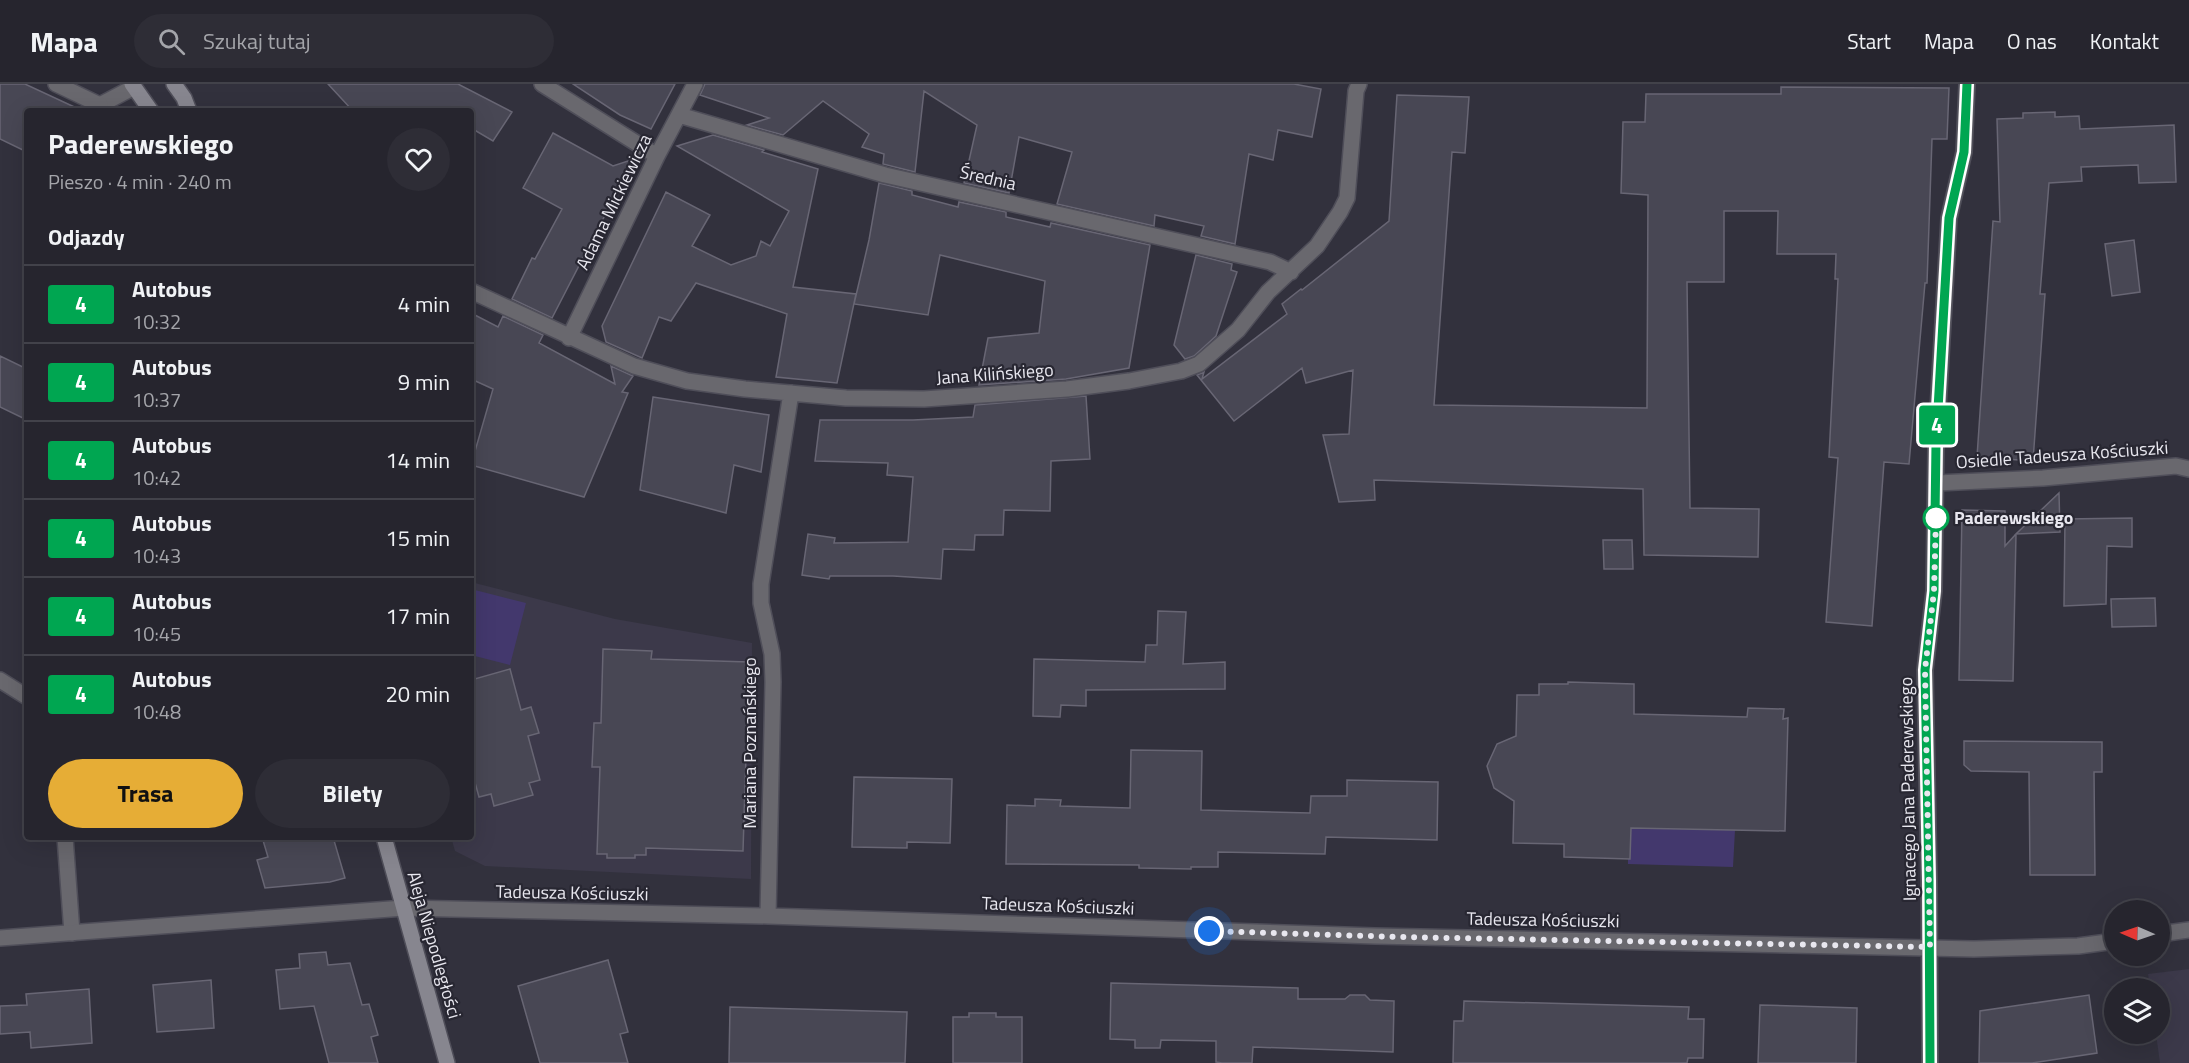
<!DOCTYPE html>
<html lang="pl">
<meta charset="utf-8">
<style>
:root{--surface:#26252e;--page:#2e2d36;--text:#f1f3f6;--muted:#a4a5aa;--line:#42424a;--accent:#e6ad36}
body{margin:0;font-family:"Titillium Web",sans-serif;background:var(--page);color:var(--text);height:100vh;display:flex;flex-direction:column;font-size:22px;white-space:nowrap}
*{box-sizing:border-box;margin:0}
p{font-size:20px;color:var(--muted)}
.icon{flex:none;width:33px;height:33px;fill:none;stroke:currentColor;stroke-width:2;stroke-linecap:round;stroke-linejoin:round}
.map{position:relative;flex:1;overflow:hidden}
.sheet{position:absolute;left:24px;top:24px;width:450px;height:732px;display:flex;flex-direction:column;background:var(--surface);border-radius:6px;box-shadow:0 6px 24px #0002,0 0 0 2px var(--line)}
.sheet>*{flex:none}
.badge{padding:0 12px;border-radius:4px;font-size:21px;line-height:39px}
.needle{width:39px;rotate:272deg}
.tools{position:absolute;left:2104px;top:816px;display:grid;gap:12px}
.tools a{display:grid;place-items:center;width:66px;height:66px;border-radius:50%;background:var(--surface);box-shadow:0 6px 24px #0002,0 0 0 2px var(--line);font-size:30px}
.you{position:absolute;width:30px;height:30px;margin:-15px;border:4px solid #fff;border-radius:50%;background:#1a73e8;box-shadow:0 0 0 9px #1a73e833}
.map>.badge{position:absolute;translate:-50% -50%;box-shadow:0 0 0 3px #fff}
h2{padding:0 24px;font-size:22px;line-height:54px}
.round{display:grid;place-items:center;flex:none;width:63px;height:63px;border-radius:32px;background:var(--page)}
.overview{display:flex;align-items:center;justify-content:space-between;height:102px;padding:0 24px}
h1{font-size:28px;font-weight:700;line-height:45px}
.primary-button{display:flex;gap:12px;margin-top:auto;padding:12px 24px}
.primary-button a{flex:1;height:69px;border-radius:36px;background:var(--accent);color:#111;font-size:24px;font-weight:700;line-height:69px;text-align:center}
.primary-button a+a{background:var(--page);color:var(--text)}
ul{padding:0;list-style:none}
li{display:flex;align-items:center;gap:18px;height:78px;padding:0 24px;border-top:2px solid var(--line)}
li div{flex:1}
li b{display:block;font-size:22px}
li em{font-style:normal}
li .badge{min-width:66px;font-weight:700;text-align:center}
header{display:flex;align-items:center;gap:36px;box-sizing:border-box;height:84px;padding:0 30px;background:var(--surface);border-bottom:2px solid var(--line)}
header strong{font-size:28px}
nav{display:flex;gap:33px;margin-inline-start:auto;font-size:21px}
.search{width:420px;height:54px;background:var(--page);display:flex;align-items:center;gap:15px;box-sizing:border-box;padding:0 21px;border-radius:33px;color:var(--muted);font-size:22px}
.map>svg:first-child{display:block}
.built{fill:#3c394a}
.green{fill:#43386d}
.building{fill:#484754;stroke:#686674;stroke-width:1.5}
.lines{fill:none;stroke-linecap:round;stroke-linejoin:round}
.lane-casing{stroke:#4f4e59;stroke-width:18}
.street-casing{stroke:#4f4e59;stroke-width:18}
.secondary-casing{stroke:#4f4e59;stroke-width:18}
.lane{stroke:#69686e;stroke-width:15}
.street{stroke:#69686e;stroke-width:15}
.secondary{stroke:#87868f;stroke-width:15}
.line-casing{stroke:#fff;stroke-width:14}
.line{stroke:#00a651;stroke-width:9}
.walk{stroke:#e8e7ef;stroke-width:6;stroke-dasharray:0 10.8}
.stop-dot{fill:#fff;stroke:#00a651;stroke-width:3}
.labels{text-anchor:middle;stroke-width:4.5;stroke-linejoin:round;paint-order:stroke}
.street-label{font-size:18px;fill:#e8e7ef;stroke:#282732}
.stop-label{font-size:18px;font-weight:bold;fill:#e8e7ef;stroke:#282732;text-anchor:start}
</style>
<header>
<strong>Mapa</strong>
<div class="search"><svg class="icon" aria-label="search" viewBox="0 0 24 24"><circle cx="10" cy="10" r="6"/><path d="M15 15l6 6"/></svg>Szukaj tutaj</div>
<nav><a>Start</a><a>Mapa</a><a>O nas</a><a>Kontakt</a></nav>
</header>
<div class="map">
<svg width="2189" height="979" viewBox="0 0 2189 979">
<rect width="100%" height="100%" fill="#32313d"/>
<!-- built -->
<path class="built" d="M 471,498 L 615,535 L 752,559 L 751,795 L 485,782 L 455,767 L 451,753 L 471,753 Z
M 2189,885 L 2189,979 L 2160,979 L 2156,950 L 2160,950 L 2160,904 L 2150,904 L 2148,890 Z"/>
<!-- green -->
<path class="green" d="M 471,505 L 526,519 L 510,581 L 471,571 Z
M 1628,743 L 1735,746 L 1733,783 L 1628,780 Z"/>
<!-- building -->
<path class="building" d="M 0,0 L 25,0 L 83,27 L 27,27 L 27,68 L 0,55 Z
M 328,0 L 458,0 L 512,28 L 493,57 L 471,44 L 471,27 L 353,27 Z
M 573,0 L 675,0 L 651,45 L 620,31 Z
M 705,0 L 1294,0 L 1321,5 L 1312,53 L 1278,46 L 1273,76 L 1249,70 L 1235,160 L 1201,152 L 1204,142 L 1155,131 L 1154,142 L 1057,120 L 1072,68 L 1019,53 L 1009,109 L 964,99 L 977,41 L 924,7 L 915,88 L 883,80 L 884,70 L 862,63 L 869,50 L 823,17 L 783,51 L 747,41 L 769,34 L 700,11 Z
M 1781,3 L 1949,4 L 1947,55 L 1932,55 L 1927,199 L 1925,199 L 1909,380 L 1884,378 L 1872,542 L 1826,538 L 1838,374 L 1829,373 L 1838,195 L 1835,195 L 1836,170 L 1777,170 L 1778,127 L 1724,127 L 1724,198 L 1687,198 L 1690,424 L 1759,425 L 1758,473 L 1644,471 L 1643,405 L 1374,396 L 1375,416 L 1339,418 L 1323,351 L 1349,350 L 1353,286 L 1306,299 L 1302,284 L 1234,337 L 1197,291 L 1204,288 L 1202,295 L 1287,230 L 1282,220 L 1301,205 L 1302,206 L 1389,137 L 1397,11 L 1469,13 L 1465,69 L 1452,68 L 1434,321 L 1647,324 L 1648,111 L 1621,109 L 1623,38 L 1645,38 L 1646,10 L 1781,10 Z
M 2055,28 L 2055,33 L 2079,32 L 2080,45 L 2174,41 L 2176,98 L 2139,99 L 2138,81 L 2081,83 L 2082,97 L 2049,99 L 2040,210 L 2045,210 L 2033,377 L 1977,373 L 1993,137 L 2000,138 L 1997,35 L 2023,34 L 2023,29 Z
M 553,49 L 613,82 L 634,75 L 552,234 L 512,215 L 532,174 L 535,175 L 562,125 L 523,104 Z
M 713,51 L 764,66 L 762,68 L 818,85 L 793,203 L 856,210 L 837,299 L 776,293 L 787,230 L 696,199 L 671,237 L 659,233 L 642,274 L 606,258 L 602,242 L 666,108 L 710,131 L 692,162 L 731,181 L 756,172 L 761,157 L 770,162 L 789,127 L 677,62 Z
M 879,99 L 912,107 L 912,111 L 958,123 L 959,118 L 1006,128 L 1006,133 L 1050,143 L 1051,139 L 1150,161 L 1129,284 L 1066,295 L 979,301 L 988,254 L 1039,249 L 1045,197 L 940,171 L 928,231 L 854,220 L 869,156 Z
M 2134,156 L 2140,208 L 2112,212 L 2105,160 Z
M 1196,171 L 1232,180 L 1231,186 L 1237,188 L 1216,252 L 1194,272 L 1185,275 L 1174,261 Z
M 471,229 L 498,243 L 503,232 L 543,251 L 539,259 L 615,300 L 611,282 L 633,292 L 622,308 L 628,309 L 584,413 L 471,381 L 493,305 L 471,295 Z
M 0,272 L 27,285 L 27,336 L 0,323 Z
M 1086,312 L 1090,375 L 1051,377 L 1050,427 L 1004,426 L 1003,451 L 975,451 L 974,466 L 943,465 L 941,495 L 893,492 L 830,492 L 829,495 L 802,491 L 808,450 L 835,454 L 834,459 L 908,458 L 913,393 L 887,391 L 888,379 L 815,377 L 820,336 L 913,336 L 973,333 L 975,321 Z
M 653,313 L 769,331 L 761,388 L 734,381 L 726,429 L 640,406 Z
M 2059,409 L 2060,448 L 2016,450 Z
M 1962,426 L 2005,427 L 2005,462 L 2016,450 L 2013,597 L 1959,596 Z
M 2132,434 L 2132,463 L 2107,462 L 2106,520 L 2064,522 L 2065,435 Z
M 1603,456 L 1632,456 L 1633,485 L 1604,485 Z
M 2155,514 L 2156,542 L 2112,543 L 2111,515 Z
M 1158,527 L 1186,528 L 1183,580 L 1225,578 L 1225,605 L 1086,606 L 1086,622 L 1061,621 L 1060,633 L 1033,632 L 1034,575 L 1145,578 L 1146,561 L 1157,561 Z
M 603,565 L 652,567 L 651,575 L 749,578 L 743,767 L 646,764 L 646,771 L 635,771 L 635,774 L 607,774 L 607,770 L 597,770 L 600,683 L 592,683 L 594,639 L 601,639 Z
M 510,585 L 521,626 L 531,623 L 539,649 L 528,652 L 540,696 L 529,699 L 533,711 L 494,722 L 491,710 L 479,713 L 471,684 L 471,596 Z
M 1568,598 L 1634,600 L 1634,630 L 1747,633 L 1748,624 L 1784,625 L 1783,635 L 1788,634 L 1785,747 L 1631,744 L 1630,775 L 1564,773 L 1564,760 L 1513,759 L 1514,717 L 1494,704 L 1487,682 L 1497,660 L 1516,652 L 1517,611 L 1539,611 L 1539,600 L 1568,600 Z
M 1964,657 L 2102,658 L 2102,688 L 2094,688 L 2095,791 L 2030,791 L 2029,688 L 1971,687 L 1964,681 Z
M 1131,666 L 1202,667 L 1201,726 L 1310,729 L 1311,712 L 1347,712 L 1347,696 L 1438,698 L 1437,756 L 1326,753 L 1325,770 L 1218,768 L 1218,783 L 1191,783 L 1191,785 L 1139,784 L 1139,781 L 1006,780 L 1007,721 L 1035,722 L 1035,715 L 1061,716 L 1060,722 L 1130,724 Z
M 854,693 L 952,695 L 950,759 L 907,758 L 907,764 L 852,763 Z
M 262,753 L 333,753 L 345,794 L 330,798 L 265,804 L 257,776 L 268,773 Z
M 326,868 L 328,881 L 350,879 L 362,921 L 369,920 L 378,951 L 371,953 L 378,979 L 329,979 L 314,922 L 280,925 L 276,886 L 300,884 L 299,870 Z
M 608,876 L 628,948 L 620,950 L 628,979 L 540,979 L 518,902 Z
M 211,896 L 214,944 L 157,948 L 153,901 Z
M 1111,899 L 1298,904 L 1298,915 L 1345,915 L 1350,911 L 1365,911 L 1370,916 L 1394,917 L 1393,968 L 1253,963 L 1252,979 L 1222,979 L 1216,978 L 1216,957 L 1161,956 L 1160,964 L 1135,964 L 1135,956 L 1110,955 Z
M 89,905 L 92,959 L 31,964 L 30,948 L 0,950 L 0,922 L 27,921 L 26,910 Z
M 2089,911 L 2097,969 L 2032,979 L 1979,979 L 1980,927 Z
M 1464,917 L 1689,923 L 1688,935 L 1704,935 L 1703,974 L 1688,974 L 1687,979 L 1453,979 L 1454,937 L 1463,937 Z
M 1760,921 L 1857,924 L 1856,979 L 1758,979 Z
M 730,923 L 907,928 L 905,979 L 729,979 Z
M 969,929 L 996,929 L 996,933 L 1022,933 L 1022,979 L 953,979 L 953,933 L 969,933 Z"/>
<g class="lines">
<!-- lane casing -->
<g class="lane-casing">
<path id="lane" d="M 98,27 L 100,21 L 134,3
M 1937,399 L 2043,394 L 2176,382 L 2189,385
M 0,596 L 27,613
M 65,753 L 72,849"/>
</g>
<!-- street casing -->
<g class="street-casing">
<path id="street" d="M 56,0 L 100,21
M 542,0 L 657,72
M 679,31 L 885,91 L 1270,178 L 1291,188
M 471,207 L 634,282 L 687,297 L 745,305 L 846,314 L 924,315 L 1067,305 L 1129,297 L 1181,287 L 1199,280 L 1238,246 L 1268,208 L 1317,162 L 1340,128 L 1347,114 L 1356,7 L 1359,0
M 569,254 L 657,72 L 695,0
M 768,832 L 773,598 L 772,570 L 761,519 L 761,500 L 791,309
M 2160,850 L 2189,846
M 0,854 L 404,824 L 768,832 L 1375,852 L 1974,865 L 2078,862 L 2115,857
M 1930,979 L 1929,796 L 1925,586 L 1934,507 L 1936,360 L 1949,134 L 1964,68 L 1967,0"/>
</g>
<!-- secondary casing -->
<g class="secondary-casing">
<path id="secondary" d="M 132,0 L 151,27
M 174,0 L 184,14 L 189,27
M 384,753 L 447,979"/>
</g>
<!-- lane -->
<use href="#lane" class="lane"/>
<!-- street -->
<use href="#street" class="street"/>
<!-- secondary -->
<use href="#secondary" class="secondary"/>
</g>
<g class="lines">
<!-- line casing -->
<g class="line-casing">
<path id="line" d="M 1930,979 L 1929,796 L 1925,586 L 1934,507 L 1936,360 L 1949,134 L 1964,68 L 1967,0"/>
</g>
<!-- line -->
<use href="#line" class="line"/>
<!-- walk -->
<path class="walk" d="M 1209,847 L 1399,853 L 1930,863 L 1925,586 L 1934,507 L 1936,434"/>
</g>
<!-- markers -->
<circle class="stop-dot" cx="1936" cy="434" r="12"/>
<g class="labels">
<!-- street labels -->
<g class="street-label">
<text transform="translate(988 94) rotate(13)" y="6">Średnia</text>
<text transform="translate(614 118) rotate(-64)" y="6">Adama Mickiewicza</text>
<text transform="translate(995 290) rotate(-4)" y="6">Jana Kilińskiego</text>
<text transform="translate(2062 371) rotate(-4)" y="6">Osiedle Tadeusza Kościuszki</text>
<text transform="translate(750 659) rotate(-90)" y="6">Mariana Poznańskiego</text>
<text transform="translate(1908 705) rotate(-91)" y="6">Ignacego Jana Paderewskiego</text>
<text transform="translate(572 809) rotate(1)" y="6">Tadeusza Kościuszki</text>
<text transform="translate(1058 822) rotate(2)" y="6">Tadeusza Kościuszki</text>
<text transform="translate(1543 836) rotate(1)" y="6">Tadeusza Kościuszki</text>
<text transform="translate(434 861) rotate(74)" y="6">Aleja Niepodległości</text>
</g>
<!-- stop labels -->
<g class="stop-label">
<text x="1954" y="440">Paderewskiego</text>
</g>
</g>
</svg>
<div class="tools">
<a><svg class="needle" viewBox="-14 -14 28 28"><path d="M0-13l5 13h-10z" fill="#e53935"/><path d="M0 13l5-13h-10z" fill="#a4a5aa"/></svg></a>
<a><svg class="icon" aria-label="layers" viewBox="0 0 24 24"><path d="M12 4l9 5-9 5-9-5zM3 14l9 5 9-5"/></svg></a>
</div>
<div class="you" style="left:1209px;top:847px"></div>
<b class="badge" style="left:1937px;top:341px;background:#00a651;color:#fff">4</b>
<section class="sheet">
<div class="overview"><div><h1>Paderewskiego</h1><p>Pieszo · 4 min · 240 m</p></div><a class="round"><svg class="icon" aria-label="heart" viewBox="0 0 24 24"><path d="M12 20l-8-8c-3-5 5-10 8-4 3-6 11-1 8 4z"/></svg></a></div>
<h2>Odjazdy</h2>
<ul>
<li><span class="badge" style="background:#00a651;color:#fff">4</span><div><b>Autobus</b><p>10:32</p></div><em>4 min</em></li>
<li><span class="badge" style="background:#00a651;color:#fff">4</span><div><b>Autobus</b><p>10:37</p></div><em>9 min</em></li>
<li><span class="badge" style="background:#00a651;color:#fff">4</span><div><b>Autobus</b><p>10:42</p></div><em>14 min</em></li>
<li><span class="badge" style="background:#00a651;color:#fff">4</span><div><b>Autobus</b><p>10:43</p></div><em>15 min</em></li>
<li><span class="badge" style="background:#00a651;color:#fff">4</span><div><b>Autobus</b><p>10:45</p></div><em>17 min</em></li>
<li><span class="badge" style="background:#00a651;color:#fff">4</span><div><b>Autobus</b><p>10:48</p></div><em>20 min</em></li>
</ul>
<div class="primary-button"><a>Trasa</a><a>Bilety</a></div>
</section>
</div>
